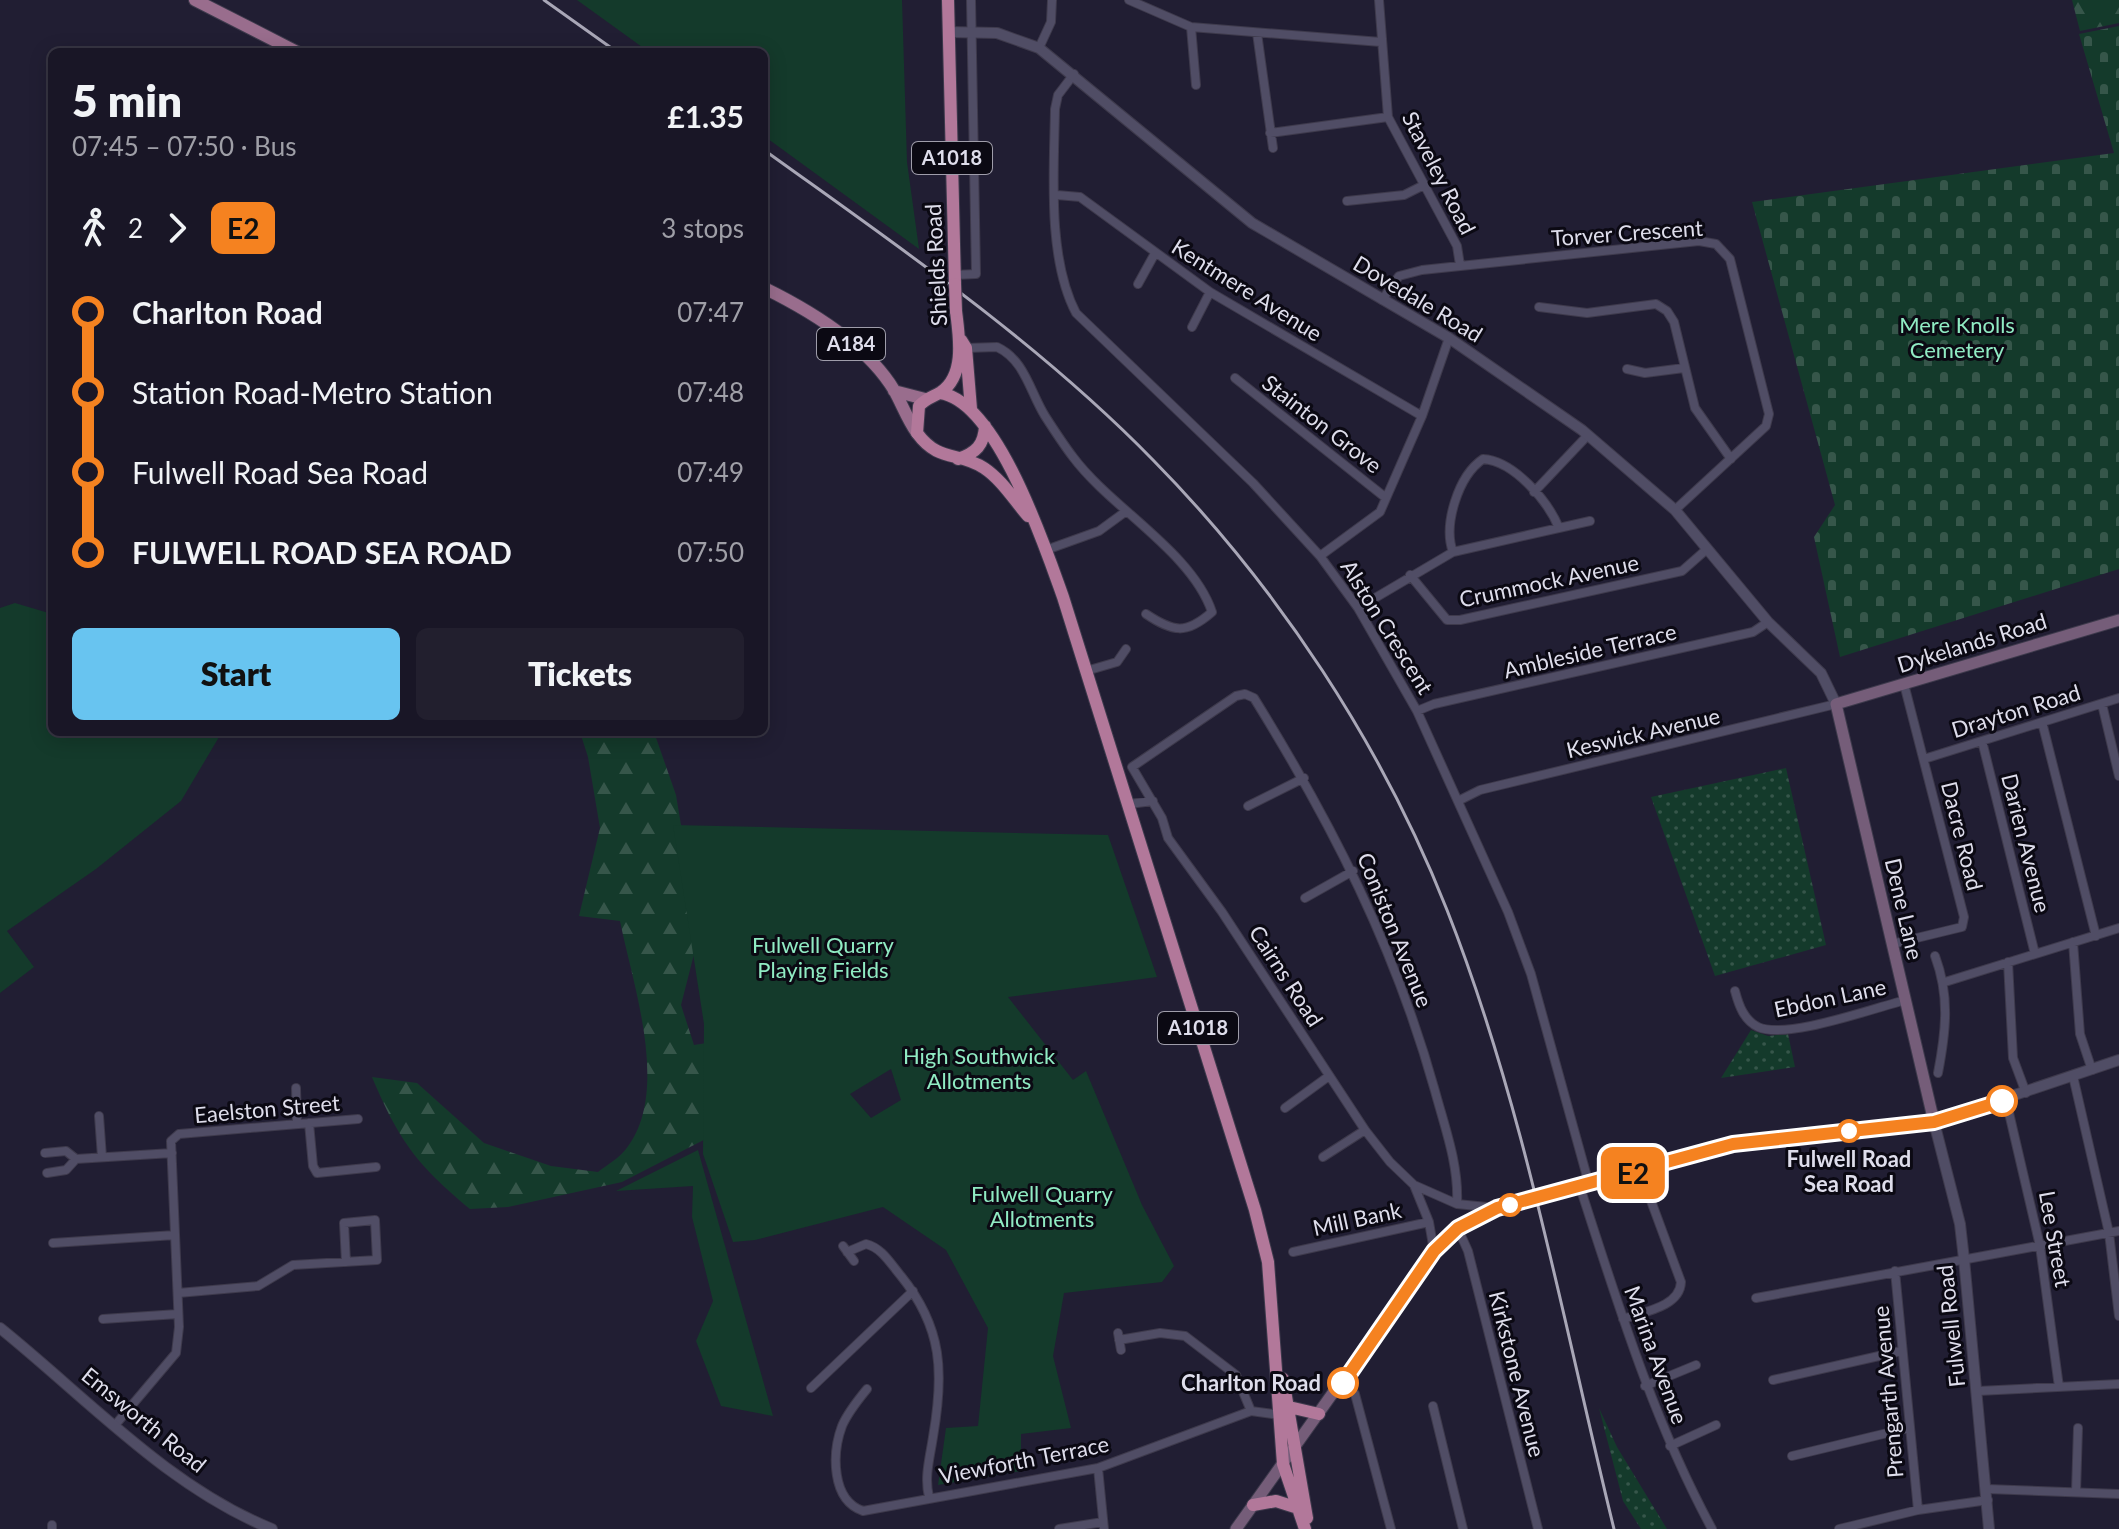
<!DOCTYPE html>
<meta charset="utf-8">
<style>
:root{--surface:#191626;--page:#221f2e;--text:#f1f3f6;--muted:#9f9fa7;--line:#373543;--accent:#68c4f0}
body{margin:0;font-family:Lato,sans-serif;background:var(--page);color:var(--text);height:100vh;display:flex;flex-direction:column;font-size:30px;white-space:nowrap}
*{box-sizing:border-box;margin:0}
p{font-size:26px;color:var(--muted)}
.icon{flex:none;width:44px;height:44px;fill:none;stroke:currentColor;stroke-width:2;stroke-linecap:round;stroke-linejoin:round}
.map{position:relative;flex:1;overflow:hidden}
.sheet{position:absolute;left:48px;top:48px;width:720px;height:688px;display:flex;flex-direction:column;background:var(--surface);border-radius:12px;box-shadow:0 4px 20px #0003,0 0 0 2px var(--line)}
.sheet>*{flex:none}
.badge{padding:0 16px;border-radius:12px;font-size:28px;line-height:52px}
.map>.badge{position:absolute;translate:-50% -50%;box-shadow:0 0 0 4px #fff}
.legs{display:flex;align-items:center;gap:12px;height:88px;padding:0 24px;font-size:26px}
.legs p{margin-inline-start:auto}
.overview{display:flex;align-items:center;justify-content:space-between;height:136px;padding:0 24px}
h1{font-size:44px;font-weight:800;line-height:60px}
.button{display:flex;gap:16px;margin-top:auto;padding:16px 24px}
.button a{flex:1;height:92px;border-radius:12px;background:var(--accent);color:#111;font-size:32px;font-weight:800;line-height:92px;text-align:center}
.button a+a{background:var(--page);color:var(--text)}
ul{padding:0 24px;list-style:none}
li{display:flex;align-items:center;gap:28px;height:80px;font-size:30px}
li i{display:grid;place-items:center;width:12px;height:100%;margin:0 10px;background:currentColor}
li i::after{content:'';width:20px;height:20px;margin:-10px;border:6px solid;border-radius:50%;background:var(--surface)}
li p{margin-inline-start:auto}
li:first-child i{background:linear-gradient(#0000 50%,currentColor 0)}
li:last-child i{background:linear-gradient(currentColor 50%,#0000 0)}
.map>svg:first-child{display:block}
.grass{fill:url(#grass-dots)}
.forest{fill:url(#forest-firs)}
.cemetery{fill:url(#cemetery-stones)}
.green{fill:#143a2b;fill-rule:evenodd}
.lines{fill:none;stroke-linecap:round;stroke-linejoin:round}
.minor-casing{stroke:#3e3a4c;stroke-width:10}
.tertiary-casing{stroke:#3e3a4c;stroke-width:12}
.secondary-casing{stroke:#3e3a4c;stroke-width:13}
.primary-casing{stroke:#3e3a4c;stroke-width:14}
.trunk-casing{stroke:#3e3a4c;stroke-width:14}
.minor{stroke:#504d65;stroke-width:8}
.tertiary{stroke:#504d65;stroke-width:10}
.secondary{stroke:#755d79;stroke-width:11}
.primary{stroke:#996d8d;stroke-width:12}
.trunk{stroke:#b2789a;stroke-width:12}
.rail{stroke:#a9a7b7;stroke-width:3}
.secondary-bridge-casing{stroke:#3e3a4c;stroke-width:13;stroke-linecap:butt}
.trunk-bridge-casing{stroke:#3e3a4c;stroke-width:14;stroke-linecap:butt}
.secondary-bridge{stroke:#755d79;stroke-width:11}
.trunk-bridge{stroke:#b2789a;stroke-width:12}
.line-1-casing{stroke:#fff;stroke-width:18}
.line-1{stroke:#f58220;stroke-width:12}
.stop-1-dot{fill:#fff;stroke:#f58220;stroke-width:4}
.labels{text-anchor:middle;stroke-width:6;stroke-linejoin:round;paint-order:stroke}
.shield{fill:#0b0913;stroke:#9f9daa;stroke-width:2}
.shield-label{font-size:20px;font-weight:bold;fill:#deddeb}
.street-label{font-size:22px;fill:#deddeb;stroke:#0b0913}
.park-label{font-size:22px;fill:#90ebc3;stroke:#0b0913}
.stop-label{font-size:22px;font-weight:bold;fill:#deddeb;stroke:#0b0913}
</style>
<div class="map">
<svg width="2119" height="1529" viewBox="0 0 2119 1529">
<defs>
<pattern id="grass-dots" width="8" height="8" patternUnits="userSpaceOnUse" patternTransform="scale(2)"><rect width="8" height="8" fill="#143a2b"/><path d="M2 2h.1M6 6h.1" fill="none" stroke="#36564a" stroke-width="1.8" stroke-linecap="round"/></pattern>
<pattern id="forest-firs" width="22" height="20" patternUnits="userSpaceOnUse" patternTransform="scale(2)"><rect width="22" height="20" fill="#143a2b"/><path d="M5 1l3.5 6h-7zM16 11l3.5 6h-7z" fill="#36564a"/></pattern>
<pattern id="cemetery-stones" width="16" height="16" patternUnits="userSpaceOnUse" patternTransform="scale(2)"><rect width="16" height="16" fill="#143a2b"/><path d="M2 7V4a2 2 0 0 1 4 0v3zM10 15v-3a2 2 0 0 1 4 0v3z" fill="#36564a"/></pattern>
</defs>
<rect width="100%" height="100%" fill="#211e33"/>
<!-- grass -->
<path class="grass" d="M 1786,768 L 1826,945 L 1715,976 L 1651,797 Z
M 1751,1030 L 1768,1036 L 1788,1034 L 1795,1067 L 1721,1078 Z
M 1599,1408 L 1617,1447 L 1667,1529 L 1641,1529 L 1623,1501 Z"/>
<!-- forest -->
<path class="forest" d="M 2072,0 L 2119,0 L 2119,23 L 2080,31 Z
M 580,732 L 654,732 L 676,795 L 688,867 L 703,919 L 681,1005 L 694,1045 L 738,1038 L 729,1127 L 622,1182 L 508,1207 L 470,1209 C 417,1165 399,1141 372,1077 L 417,1083 L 484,1143 L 551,1166 L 598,1172 C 607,1165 619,1158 626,1149 C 671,1092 633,986 620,921 L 579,916 L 600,828 L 588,757 Z"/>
<!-- cemetery -->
<path class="cemetery" d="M 2119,26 L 2119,569 L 1840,657 L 1814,537 L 1835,505 L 1752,202 L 2114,153 L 2079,34 Z"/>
<!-- green -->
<path class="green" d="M 577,0 L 902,0 L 907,162 L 919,249 L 764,136 L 764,52 L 649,52 Z
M 15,603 L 52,614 L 52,732 L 222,732 L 181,801 L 96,869 L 7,931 L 34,967 L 0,993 L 0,608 Z
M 673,825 L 1108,835 L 1157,977 L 1008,997 L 1073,1080 L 1086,1071 L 1142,1205 L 1174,1266 L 1162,1282 L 1064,1293 L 1053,1356 L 1071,1428 L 1021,1434 L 1021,1471 L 938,1485 L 946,1428 L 978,1426 L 988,1328 L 946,1250 L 883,1207 L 755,1240 L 733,1242 L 703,1154 L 704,1024 ZM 891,1069 L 901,1100 L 871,1118 L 850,1094 Z
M 698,1150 L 773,1416 L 721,1406 L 696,1341 L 713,1301 L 692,1217 L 693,1186 L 616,1191 Z"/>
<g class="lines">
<!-- minor casing -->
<g class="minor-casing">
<path id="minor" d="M 1129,0 L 1191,27 L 1381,42
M 1379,0 L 1388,117 L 1457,246 L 1460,265
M 1191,27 L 1196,85
M 1257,33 L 1273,148
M 1039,48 L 1051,22 L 1052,0
M 1074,74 L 1058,95 L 1055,109 C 1054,171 1047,258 1076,313 L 1253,483 L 1320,556 L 1358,608 L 1417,711 L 1508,912 L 1531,974 L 1589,1184
M 1270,133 L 1388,117
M 1057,195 L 1080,197 L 1210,292 L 1422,416
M 1347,201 L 1404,195 L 1424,185
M 954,275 L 976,274 L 971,0
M 1138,284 L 1154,255
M 1382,300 L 1399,276 L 1422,270 L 1699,241 L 1716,244 L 1730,259 L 1769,414 L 1766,426 L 1675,510
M 1539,307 L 1587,313 L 1656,304 L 1667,311 L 1674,322 L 1695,408 L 1731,459
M 1192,327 L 1210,292
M 966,348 L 997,347 C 1025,360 1030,392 1045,416 C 1054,430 1063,444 1073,457 C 1111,508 1192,552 1212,612 C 1186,635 1173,632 1146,614
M 1627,369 L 1645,373 L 1684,368
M 1235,378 L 1386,498
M 1534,492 L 1588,435
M 1046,550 L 1099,531 L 1125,512
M 1453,552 C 1443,525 1458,476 1483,459 C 1514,461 1548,501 1559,528
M 1320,556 L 1380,512 L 1422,416 L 1449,338
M 1410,575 L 1447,620 L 1460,620 L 1682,571 L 1707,549
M 1358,608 L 1453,552 L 1590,521
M 1086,671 L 1117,662 L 1126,649
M 2102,704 L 2119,776
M 1417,711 L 1434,704 L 1753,632 L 1768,622
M 2042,722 L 2096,936
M 1982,741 L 2035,954
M 1924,759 L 2119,698
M 1132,767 L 1236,696 L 1245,694 L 1254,698 C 1332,824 1395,947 1435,1091 C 1445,1128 1459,1165 1457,1204
M 1132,767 L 1162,818 L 1168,838 L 1222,912 L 1365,1130 L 1390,1162 L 1414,1185
M 1460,800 L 1480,790 L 1836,704
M 1129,804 L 1153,801
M 1248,806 L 1304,778
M 1305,898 L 1353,871
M 2073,942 L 2080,1034 L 2092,1070
M 1892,944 L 1962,927 L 1964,917 L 1904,684
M 1935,956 C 1950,996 1946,1031 1938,1073
M 2008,962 L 2013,1058 L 2026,1093
M 1945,982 L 2119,928
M 1735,991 C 1739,1006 1744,1020 1758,1027 C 1787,1040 1873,1008 1906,1000
M 2073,1076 L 2109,1233 L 2119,1316
M 296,1088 L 297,1124
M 2006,1100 L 2040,1246 L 2059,1387
M 1285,1108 L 1329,1076
M 99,1116 L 102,1157
M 309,1123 L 313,1166 L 317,1173 L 376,1167
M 45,1153 L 66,1151 L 76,1159
M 1323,1157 L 1365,1130
M 47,1173 L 66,1170 L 76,1159 L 172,1153
M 1580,1187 C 1618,1304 1653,1420 1712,1529
M 1458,1229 L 1468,1251 L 1538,1529
M 53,1243 L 175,1235
M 843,1246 L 854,1261
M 1434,1251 L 1429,1222 L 1414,1185 L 1457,1204 L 1497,1208
M 847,1252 L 866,1244 C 882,1248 890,1263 901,1276 C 943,1328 944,1373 933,1437 C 930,1457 924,1477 929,1497
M 1293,1252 L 1429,1222
M 1895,1271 L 1918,1510
M 178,1293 L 258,1286 L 293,1265 L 377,1260 L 375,1220 L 344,1223 L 346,1262
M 1756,1298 L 2119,1231
M 103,1319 L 178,1314
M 1623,1319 C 1643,1312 1680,1307 1681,1282 L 1640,1171
M 1118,1333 L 1121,1350
M 1119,1340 L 1160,1333 L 1185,1336 L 1236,1375 L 1251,1411
M 1773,1380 L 1901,1351
M 1343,1383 L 1355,1394 L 1391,1529
M 1645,1386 L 1696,1365
M 811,1388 L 913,1291
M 867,1389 C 858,1400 848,1412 842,1426 C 832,1453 831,1500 863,1511 L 1098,1468 L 1251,1411 L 1280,1415
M 1978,1391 L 2119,1384
M 1433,1406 L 1463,1529
M 116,1424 L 176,1353 L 179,1327 L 171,1141 L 179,1134 L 358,1119
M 1670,1446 L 1716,1425
M 1792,1456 L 1908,1428
M 1098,1468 L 1104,1529
M 1987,1489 L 2119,1494
M 2076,1492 L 2078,1428
M 52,1525 L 52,1529
M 1059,1529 L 1103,1522
M 1839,1529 L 1918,1510 L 1988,1500"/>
</g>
<!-- tertiary casing -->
<g class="tertiary-casing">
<path id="tertiary" d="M 949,32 L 997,33 L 1039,48 L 1252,223 L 1449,338 L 1582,430 L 1675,510 L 1768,622 L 1821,673 L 1836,704
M 0,1328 C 87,1398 168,1487 272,1529
M 1989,1529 L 1964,1259 L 1960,1224 L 1934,1122 L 2119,1060"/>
</g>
<!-- secondary casing -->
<g class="secondary-casing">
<path id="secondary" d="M 1547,1195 L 1733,1144 L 1934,1122 L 1836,704 L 2119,620
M 1236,1529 L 1434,1251 L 1474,1219 L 1520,1202"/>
</g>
<!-- primary casing -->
<g class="primary-casing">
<path id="primary" d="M 195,0 L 297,52
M 764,288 C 811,311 866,344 894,390 C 902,404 907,419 917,433
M 894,391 L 925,399"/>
</g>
<!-- trunk casing -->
<g class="trunk-casing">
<path id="trunk" d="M 948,0 L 955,284
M 956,311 C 959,336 966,375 941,392 C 933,397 926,398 919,406 L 917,433 C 939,463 958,451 984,468 C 1002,480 1014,500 1028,516
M 961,340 L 966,348 L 971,409
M 940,393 C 997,401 1045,547 1063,597 L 1255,1210 L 1268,1262 L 1283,1464 L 1305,1529
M 958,459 C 976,453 984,445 985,426
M 1283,1379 L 1307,1518
M 1289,1407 L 1319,1414
M 1253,1505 L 1276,1501 L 1298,1508"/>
</g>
<!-- minor -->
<use href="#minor" class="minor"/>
<!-- tertiary -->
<use href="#tertiary" class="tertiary"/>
<!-- secondary -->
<use href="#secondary" class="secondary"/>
<!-- primary -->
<use href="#primary" class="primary"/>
<!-- trunk -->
<use href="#trunk" class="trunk"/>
<!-- rail -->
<path class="rail" d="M 544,0 L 617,52
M 764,150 C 899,247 1037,341 1153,460 C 1278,587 1382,745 1447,910 C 1525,1108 1563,1322 1614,1529"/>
<!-- secondary-bridge casing -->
<g class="secondary-bridge-casing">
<path id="secondary-bridge" d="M 1520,1202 L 1547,1195"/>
</g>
<!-- trunk-bridge casing -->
<g class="trunk-bridge-casing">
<path id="trunk-bridge" d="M 955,284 L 956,311"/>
</g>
<!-- secondary-bridge -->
<use href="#secondary-bridge" class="secondary-bridge"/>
<!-- trunk-bridge -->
<use href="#trunk-bridge" class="trunk-bridge"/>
</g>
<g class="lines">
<!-- line-1 casing -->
<g class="line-1-casing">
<path id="line-1" d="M 1343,1383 L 1434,1251 L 1458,1228 L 1497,1208 L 1733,1144 L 1934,1122 L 2002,1101"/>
</g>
<!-- line-1 -->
<use href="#line-1" class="line-1"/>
</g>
<!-- markers -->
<g class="stop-1-dot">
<circle cx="2002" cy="1101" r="14"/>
<circle cx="1849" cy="1131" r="10"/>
<circle cx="1510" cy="1205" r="10"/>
<circle cx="1343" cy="1383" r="14"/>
</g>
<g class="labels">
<!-- shield labels -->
<g class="shield">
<rect x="912" y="142" width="80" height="32" rx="6"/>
<rect x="817" y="328" width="68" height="32" rx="6"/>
<rect x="1158" y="1012" width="80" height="32" rx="6"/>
</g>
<g class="shield-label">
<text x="952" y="165">A1018</text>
<text x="851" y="351">A184</text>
<text x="1198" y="1035">A1018</text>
</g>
<!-- street labels -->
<g class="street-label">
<text transform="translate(1439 173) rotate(63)" y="8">Staveley Road</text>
<text transform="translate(1627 233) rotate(-4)" y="8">Torver Crescent</text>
<text transform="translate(936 265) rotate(-93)" y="8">Shields Road</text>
<text transform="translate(1247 290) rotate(32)" y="8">Kentmere Avenue</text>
<text transform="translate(1418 299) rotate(31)" y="8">Dovedale Road</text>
<text transform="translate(1322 424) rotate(38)" y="8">Stainton Grove</text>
<text transform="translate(1549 581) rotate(-12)" y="8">Crummock Avenue</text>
<text transform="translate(1387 627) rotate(58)" y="8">Alston Crescent</text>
<text transform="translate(1972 643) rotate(-17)" y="8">Dykelands Road</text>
<text transform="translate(1590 651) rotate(-13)" y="8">Ambleside Terrace</text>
<text transform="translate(2016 711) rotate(-17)" y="8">Drayton Road</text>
<text transform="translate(1643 733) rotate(-13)" y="8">Keswick Avenue</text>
<text transform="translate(1962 836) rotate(76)" y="8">Dacre Road</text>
<text transform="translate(2026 843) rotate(76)" y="8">Darien Avenue</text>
<text transform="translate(1904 909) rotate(77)" y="8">Dene Lane</text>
<text transform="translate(1395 930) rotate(68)" y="8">Coniston Avenue</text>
<text transform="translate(1286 976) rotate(57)" y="8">Cairns Road</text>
<text transform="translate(1830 998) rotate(-12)" y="8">Ebdon Lane</text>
<text transform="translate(267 1109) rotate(-5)" y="8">Eaelston Street</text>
<text transform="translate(1357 1219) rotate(-12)" y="8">Mill Bank</text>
<text transform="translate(2055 1239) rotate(80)" y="8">Lee Street</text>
<text transform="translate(1951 1326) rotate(-96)" y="8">Fulwell Road</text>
<text transform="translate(1656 1355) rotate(70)" y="8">Marina Avenue</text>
<text transform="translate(1517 1374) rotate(76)" y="8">Kirkstone Avenue</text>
<text transform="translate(1888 1392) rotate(-95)" y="8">Prengarth Avenue</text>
<text transform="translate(144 1420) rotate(39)" y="8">Emsworth Road</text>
<text transform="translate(1024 1460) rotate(-11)" y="8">Viewforth Terrace</text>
</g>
<!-- park labels -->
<g class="park-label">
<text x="1957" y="333">Mere Knolls<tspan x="1957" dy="25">Cemetery</tspan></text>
<text x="823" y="953">Fulwell Quarry<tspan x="823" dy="25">Playing Fields</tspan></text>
<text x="979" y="1064">High Southwick<tspan x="979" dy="25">Allotments</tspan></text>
<text x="1042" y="1202">Fulwell Quarry<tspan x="1042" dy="25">Allotments</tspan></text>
</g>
<!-- stop labels -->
<g class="stop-label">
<text x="1849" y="1167">Fulwell Road<tspan x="1849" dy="25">Sea Road</tspan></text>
<text x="1321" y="1391" text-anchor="end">Charlton Road</text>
</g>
</g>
</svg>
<b class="badge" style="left:1633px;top:1173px;background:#f58220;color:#111">E2</b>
<section class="sheet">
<div class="overview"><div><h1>5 min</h1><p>07:45 – 07:50 · Bus</p></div><b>£1.35</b></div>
<div class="legs"><svg class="icon" aria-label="walk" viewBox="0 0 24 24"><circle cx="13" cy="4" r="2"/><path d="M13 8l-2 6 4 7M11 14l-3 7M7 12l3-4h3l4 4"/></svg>2<svg class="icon" aria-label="forward" viewBox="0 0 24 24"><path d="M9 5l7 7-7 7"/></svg><b class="badge" style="background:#f58220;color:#111">E2</b><p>3 stops</p></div>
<ul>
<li><i style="color:#f58220"></i><b>Charlton Road</b><p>07:47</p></li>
<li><i style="color:#f58220"></i><span>Station Road-Metro Station</span><p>07:48</p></li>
<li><i style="color:#f58220"></i><span>Fulwell Road Sea Road</span><p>07:49</p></li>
<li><i style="color:#f58220"></i><b>FULWELL ROAD SEA ROAD</b><p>07:50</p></li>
</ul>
<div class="button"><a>Start</a><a>Tickets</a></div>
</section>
</div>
